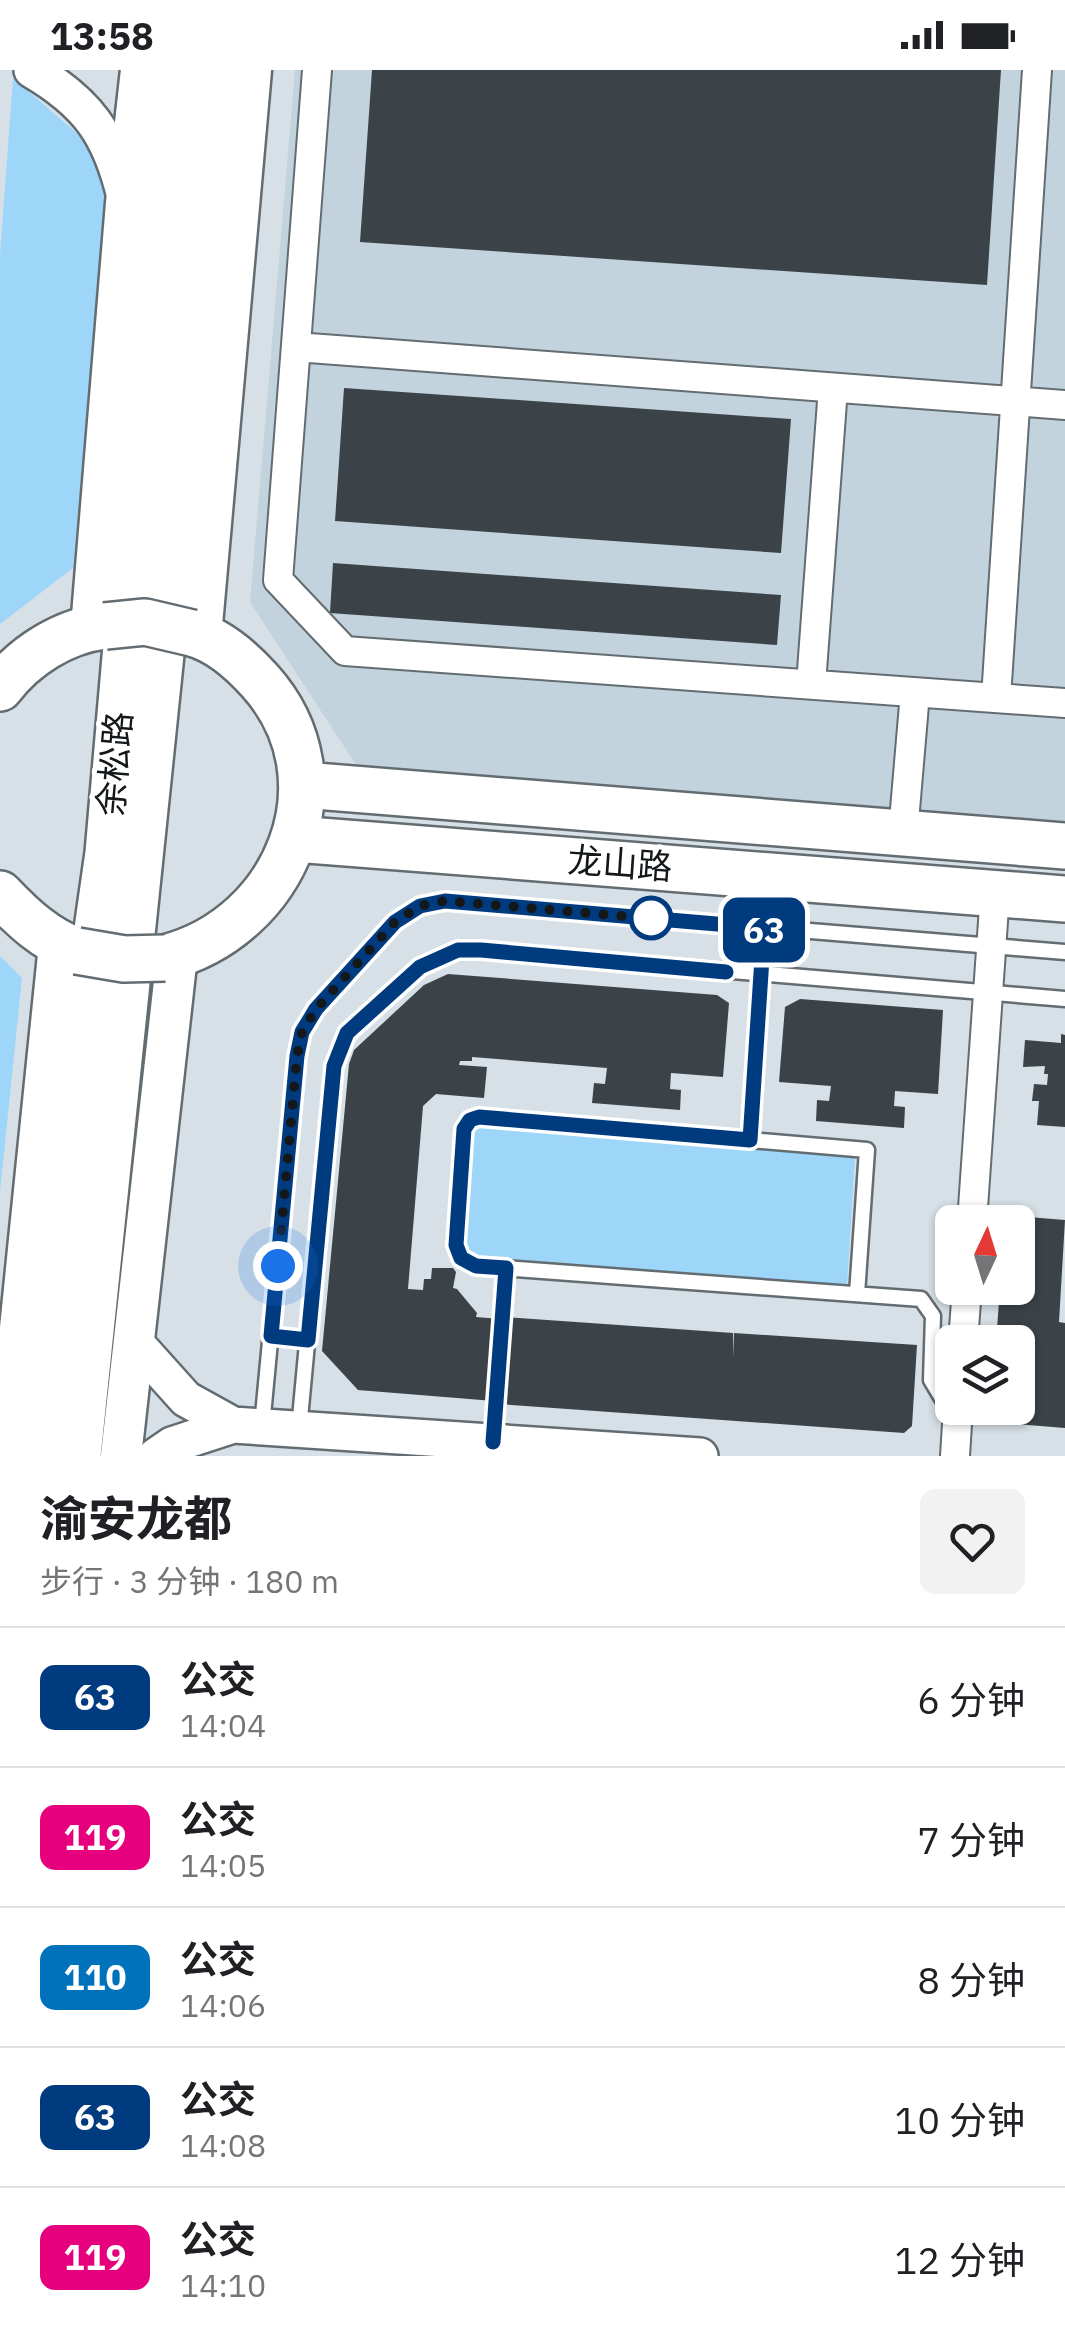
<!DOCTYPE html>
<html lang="zh">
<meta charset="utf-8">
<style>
:root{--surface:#fff;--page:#f2f2f2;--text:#202124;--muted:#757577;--line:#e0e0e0}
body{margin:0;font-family:"IBM Plex Sans","Noto Sans SC",sans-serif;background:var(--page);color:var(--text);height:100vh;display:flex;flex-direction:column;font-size:38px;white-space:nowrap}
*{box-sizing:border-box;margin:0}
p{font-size:32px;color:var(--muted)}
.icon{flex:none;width:55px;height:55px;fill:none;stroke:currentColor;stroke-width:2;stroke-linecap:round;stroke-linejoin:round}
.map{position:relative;height:1386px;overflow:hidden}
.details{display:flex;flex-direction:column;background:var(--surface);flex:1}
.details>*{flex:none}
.badge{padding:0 20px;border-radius:15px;font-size:35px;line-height:65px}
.needle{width:65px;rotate:4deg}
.tools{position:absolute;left:935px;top:1135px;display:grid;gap:20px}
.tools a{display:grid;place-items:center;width:100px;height:100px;border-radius:15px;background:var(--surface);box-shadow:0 2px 8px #0004;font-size:50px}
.you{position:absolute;width:50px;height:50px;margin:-25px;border:8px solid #fff;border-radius:50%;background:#1a73e8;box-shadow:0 0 0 15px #1a73e833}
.map>.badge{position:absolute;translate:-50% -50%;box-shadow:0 0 0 5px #fff}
.round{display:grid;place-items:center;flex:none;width:105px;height:105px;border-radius:15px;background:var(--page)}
.summary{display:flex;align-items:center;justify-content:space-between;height:170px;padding:0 40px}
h1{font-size:48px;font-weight:700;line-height:75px}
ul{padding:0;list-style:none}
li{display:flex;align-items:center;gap:30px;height:140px;padding:0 40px;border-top:2px solid var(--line)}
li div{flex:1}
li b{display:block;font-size:38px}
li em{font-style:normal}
li .badge{min-width:110px;font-weight:700;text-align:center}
.status{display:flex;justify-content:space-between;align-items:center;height:70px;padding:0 50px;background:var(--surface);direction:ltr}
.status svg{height:28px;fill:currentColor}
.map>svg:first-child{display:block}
.built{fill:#c2d3de}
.green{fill:#9ed6f9}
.building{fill:#3b4348}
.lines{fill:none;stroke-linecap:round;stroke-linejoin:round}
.service-casing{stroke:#636c71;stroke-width:19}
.minor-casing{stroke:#636c71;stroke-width:32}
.tertiary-casing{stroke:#636c71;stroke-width:40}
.secondary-casing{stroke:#636c71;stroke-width:45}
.primary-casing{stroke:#636c71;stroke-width:50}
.trunk-casing{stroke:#636c71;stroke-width:50}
.service{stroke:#fff;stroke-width:14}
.minor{stroke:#fff;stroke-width:28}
.tertiary{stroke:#fff;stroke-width:35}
.secondary{stroke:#fff;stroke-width:40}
.primary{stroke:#fff;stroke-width:45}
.trunk{stroke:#fff;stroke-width:45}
.primary-bridge-casing{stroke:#636c71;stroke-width:50;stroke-linecap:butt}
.primary-bridge{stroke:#fff;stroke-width:45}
.line-casing{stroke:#fff;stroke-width:22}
.line{stroke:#003b80;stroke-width:15}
.walk{stroke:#14181a;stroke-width:10;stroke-dasharray:0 18}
.stop-dot{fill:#fff;stroke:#003b80;stroke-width:5}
.labels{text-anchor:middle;stroke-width:10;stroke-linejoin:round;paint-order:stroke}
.street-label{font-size:35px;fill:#14181a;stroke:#fff}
</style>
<div class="status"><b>13:58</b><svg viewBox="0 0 49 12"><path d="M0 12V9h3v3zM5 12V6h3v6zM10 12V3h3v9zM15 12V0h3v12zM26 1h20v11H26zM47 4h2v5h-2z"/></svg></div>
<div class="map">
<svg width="1065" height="1386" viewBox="0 0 1065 1386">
<rect width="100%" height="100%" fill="#d6e0e6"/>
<!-- built -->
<path class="built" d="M 295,0 L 1065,0 L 1065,759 L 358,698 L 250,532 Z"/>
<!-- green -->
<path class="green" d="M 13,8 L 109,91 L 73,498 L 0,554 L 0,185 Z
M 0,886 L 22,908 L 0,1122 Z
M 483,1055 L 855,1087 L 847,1216 L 476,1188 L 464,1175 L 472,1064 Z"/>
<!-- building -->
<path class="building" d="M 372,0 L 1001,0 L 987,215 L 360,172 Z
M 344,318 L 791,349 L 781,483 L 335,451 Z
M 333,493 L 781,525 L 777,575 L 330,543 Z
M 448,904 L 717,925 L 729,933 L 723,1007 L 671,1003 L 670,1019 L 681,1020 L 680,1040 L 592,1033 L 594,1013 L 605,1014 L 607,998 L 472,987 L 472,991 L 460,991 L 459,995 L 487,997 L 484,1028 L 436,1024 L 423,1036 L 408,1219 L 423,1220 L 424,1209 L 431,1209 L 432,1198 L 453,1198 L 456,1202 L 453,1218 L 457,1219 L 477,1243 L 476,1247 L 500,1249 L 494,1331 L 358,1320 L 322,1281 L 349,994 L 354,980 L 424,915 Z
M 800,929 L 943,940 L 938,1024 L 895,1021 L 894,1036 L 905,1037 L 904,1058 L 816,1051 L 817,1030 L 829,1031 L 831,1016 L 779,1012 L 785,937 Z
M 1061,964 L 1065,965 L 1065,1057 L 1037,1055 L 1039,1031 L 1032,1031 L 1034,1014 L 1047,1015 L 1048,1004 L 1044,1004 L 1045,996 L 1023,997 L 1025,970 L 1061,973 Z
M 1005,1145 L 1065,1150 L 1059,1252 L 1065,1253 L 1065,1358 L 990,1352 L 991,1338 L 1018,1338 L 1018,1272 L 996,1272 L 1000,1218 L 1018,1218 L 1018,1152 L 1005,1152 Z
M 505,1247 L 733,1263 L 733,1288 L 734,1263 L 917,1275 L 912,1356 L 904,1363 L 498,1334 Z"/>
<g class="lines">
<!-- service casing -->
<g class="service-casing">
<path id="service" d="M 750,1070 L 764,858
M 857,1224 L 867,1080 L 479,1047 L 470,1050 L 464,1059 L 456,1175 L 461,1188 L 476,1196 L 921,1229 L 933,1246 L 931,1310 L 955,1350
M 271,1266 L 307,1269
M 262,1356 L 297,986 L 303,962 L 316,939 L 395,852 L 419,836 L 445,831 L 1065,882
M 299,1359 L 333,996 L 347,963 L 420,897 L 459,881 L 481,880 L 1065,929
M 493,1371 L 506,1198"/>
</g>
<!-- minor casing -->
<g class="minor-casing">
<path id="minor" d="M 317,0 L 278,510 L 345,581 L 1065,633
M 296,277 L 1065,335
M 811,614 L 833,318
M 996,628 L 1037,0
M 903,763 L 915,623
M 972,1152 L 995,823
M 963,1272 L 967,1218
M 955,1386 L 958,1338"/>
</g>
<!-- tertiary casing -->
<g class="tertiary-casing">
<path id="tertiary" d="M 32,0 C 88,33 110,64 125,127
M 133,1270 L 186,1329 L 233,1355
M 156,1386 L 172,1375 L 233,1355 L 700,1386"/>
</g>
<!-- secondary casing -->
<g class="secondary-casing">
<path id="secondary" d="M 91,558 L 126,133 L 141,0
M 201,566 L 251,0
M 7,1386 L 59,875
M 121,1386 L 177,885"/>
</g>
<!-- primary casing -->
<g class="primary-casing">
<path id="primary" d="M 0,618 C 25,585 64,561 105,556
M 303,715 L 1065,776
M 295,769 L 1065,829
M 0,824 C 23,848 45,869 77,881
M 165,888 C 287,857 348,709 260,611 C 242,591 218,570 192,563"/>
</g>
<!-- trunk casing -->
<g class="trunk-casing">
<path id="trunk" d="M 38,1386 L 86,936 L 108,783 L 176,0
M 78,1386 L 169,507 L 216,0"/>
</g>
<!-- service -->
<use href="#service" class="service"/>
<!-- minor -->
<use href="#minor" class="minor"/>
<!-- tertiary -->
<use href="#tertiary" class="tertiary"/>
<!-- secondary -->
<use href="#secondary" class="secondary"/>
<!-- primary -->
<use href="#primary" class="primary"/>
<!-- trunk -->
<use href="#trunk" class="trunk"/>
<!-- primary-bridge casing -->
<g class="primary-bridge-casing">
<path id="primary-bridge" d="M 105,556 L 145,552 L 192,563
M 77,881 L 124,889 L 165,888"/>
</g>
<!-- primary-bridge -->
<use href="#primary-bridge" class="primary-bridge"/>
</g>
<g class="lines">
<!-- line casing -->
<g class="line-casing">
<path id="line" d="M 493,1372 L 506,1198 L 476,1196 L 461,1188 L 456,1175 L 464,1059 L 470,1050 L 479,1047 L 750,1070 L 764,858 L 445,831 L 420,836 L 395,852 L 316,939 L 302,962 L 297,986 L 271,1266 L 308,1270 L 334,996 L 347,963 L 420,897 L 458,880 L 481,880 L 726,902"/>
</g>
<!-- line -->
<use href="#line" class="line"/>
<!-- walk -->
<path class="walk" d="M 278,1196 L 297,986 L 302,962 L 316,939 L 395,852 L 420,836 L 445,831 L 658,849 L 651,848"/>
</g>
<!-- markers -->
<circle class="stop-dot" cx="651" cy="848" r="20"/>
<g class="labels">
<!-- street labels -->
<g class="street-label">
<text transform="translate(115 694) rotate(-85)" y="12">余松路</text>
<text transform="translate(620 794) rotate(4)" y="12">龙山路</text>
</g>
</g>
</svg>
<div class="tools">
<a><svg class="needle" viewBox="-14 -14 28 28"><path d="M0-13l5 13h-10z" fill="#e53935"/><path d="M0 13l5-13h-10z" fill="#757577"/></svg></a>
<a><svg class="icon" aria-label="layers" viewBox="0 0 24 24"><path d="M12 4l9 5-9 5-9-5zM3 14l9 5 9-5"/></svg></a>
</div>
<div class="you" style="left:278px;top:1196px"></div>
<b class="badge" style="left:764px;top:860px;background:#003b80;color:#fff">63</b>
</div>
<section class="details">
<div class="summary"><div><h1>渝安龙都</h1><p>步行 · 3 分钟 · 180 m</p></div><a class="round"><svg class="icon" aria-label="heart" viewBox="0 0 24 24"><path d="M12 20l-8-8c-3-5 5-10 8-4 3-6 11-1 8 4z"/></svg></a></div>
<ul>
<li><span class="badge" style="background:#003b80;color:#fff">63</span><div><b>公交</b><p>14:04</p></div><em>6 分钟</em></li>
<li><span class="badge" style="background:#e6007e;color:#fff">119</span><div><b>公交</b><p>14:05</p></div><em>7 分钟</em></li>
<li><span class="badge" style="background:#0072bc;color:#fff">110</span><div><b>公交</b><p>14:06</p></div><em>8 分钟</em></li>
<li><span class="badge" style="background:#003b80;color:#fff">63</span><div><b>公交</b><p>14:08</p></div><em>10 分钟</em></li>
<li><span class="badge" style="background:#e6007e;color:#fff">119</span><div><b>公交</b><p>14:10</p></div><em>12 分钟</em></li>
</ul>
</section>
